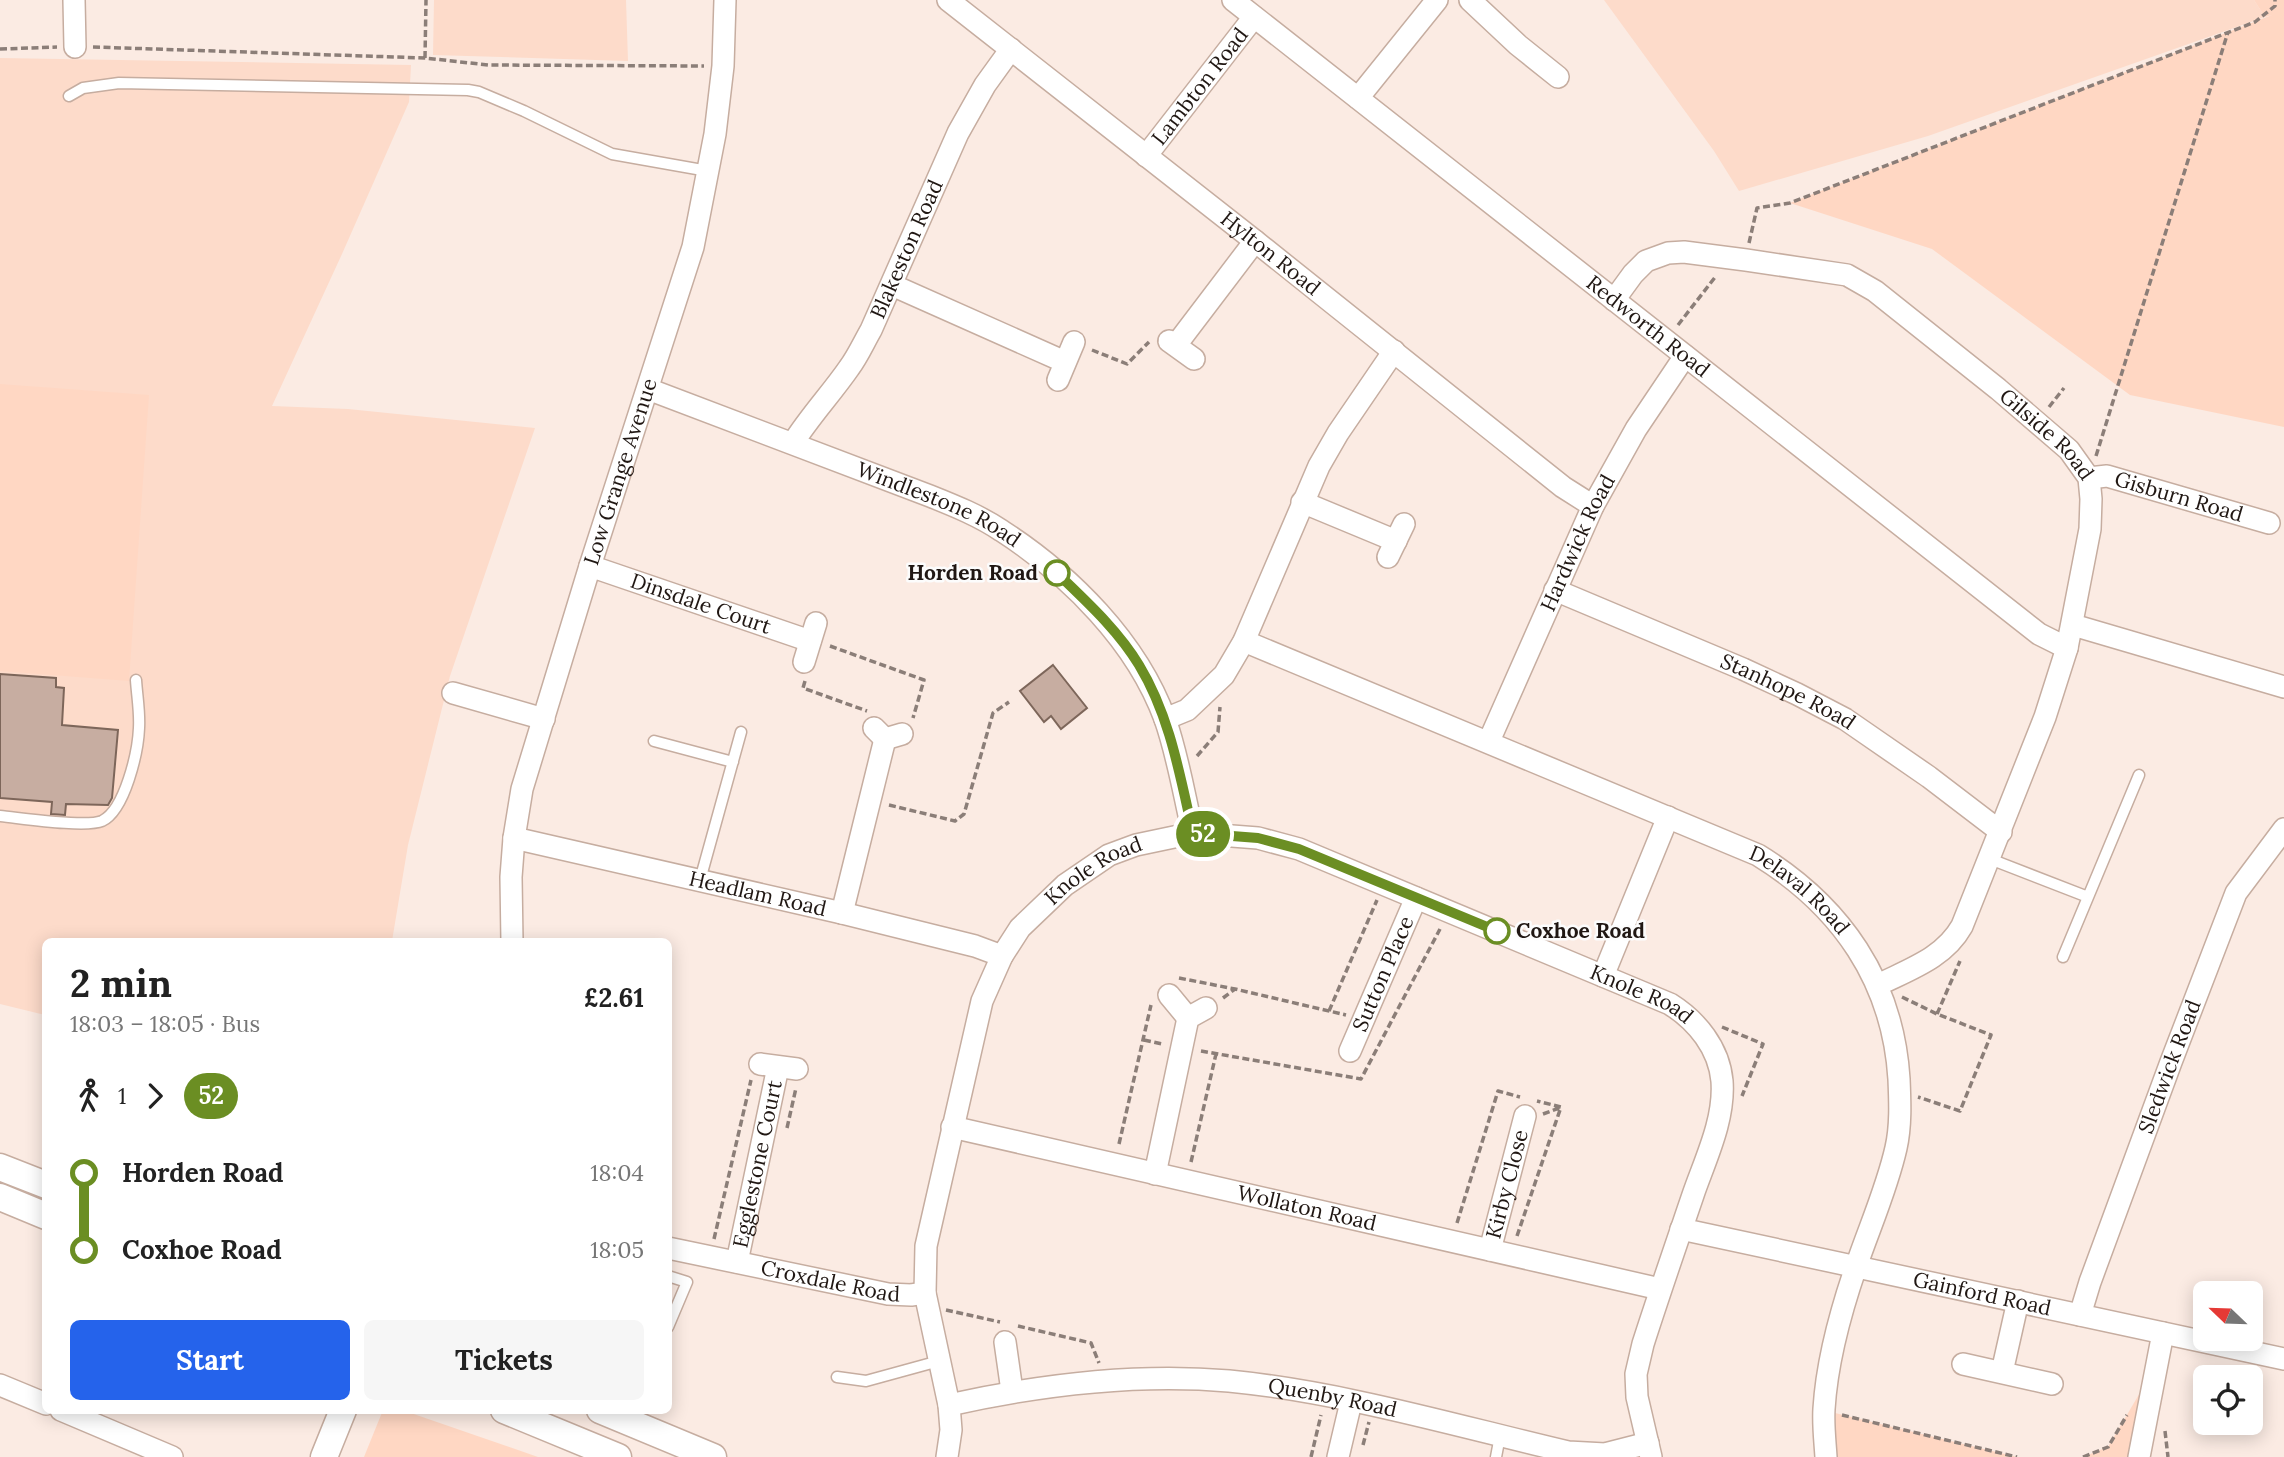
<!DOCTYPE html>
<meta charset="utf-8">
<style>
:root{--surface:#fff;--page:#f6f6f6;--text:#222;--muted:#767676;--accent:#2563eb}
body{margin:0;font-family:Lora,serif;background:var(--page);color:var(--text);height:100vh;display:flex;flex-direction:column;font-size:26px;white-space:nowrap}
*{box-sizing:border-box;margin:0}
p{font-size:23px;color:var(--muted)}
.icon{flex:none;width:38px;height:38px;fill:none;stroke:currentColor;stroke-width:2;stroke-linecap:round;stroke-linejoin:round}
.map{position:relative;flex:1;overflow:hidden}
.panel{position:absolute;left:42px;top:938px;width:630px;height:476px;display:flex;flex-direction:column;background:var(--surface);border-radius:10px;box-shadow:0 4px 18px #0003}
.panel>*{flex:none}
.badge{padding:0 14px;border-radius:23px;font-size:24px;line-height:46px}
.needle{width:46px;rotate:293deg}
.fabs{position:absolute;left:2193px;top:1281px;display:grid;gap:14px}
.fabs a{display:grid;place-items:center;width:70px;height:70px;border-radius:10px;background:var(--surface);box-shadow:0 4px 18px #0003;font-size:35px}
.map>.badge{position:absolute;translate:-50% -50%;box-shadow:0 0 0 4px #fff}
.legs{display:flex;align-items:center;gap:10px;height:77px;padding:0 28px;font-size:23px}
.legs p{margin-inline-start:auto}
.overview{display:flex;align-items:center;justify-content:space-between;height:119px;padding:0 28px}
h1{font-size:38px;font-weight:700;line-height:52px}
.cta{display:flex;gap:14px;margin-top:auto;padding:14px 28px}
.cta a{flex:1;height:80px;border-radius:10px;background:var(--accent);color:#fff;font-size:28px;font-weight:700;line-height:80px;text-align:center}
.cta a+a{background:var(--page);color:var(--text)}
ul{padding:0 28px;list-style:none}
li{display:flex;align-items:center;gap:24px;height:77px;font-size:26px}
li i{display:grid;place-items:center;width:10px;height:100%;margin:0 9px;background:currentColor}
li i::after{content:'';width:18px;height:18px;margin:-9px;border:5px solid;border-radius:50%;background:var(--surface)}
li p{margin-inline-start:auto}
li:first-child i{background:linear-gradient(#0000 50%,currentColor 0)}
li:last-child i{background:linear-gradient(currentColor 50%,#0000 0)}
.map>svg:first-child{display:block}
.built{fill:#fddbca}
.green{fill:#ffd7c3}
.building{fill:#c7ada1;stroke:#7d665a;stroke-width:2}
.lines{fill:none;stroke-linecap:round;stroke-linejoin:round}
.service-casing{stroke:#c6ada0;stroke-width:13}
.minor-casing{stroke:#c6ada0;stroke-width:24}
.tertiary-casing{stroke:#c6ada0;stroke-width:29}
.path{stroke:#8b7e78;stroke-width:3.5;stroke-dasharray:7 3.5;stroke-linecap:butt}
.service{stroke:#fff;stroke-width:10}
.minor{stroke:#fff;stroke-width:21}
.tertiary{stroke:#fff;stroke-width:26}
.line-1-casing{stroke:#fff;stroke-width:16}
.line-1{stroke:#6b8e23;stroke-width:10}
.stop-1-dot{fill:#fff;stroke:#6b8e23;stroke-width:3.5}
.labels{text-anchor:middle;stroke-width:5;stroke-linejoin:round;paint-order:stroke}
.street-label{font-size:21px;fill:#201713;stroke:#fcfcfc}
.stop-label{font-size:21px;font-weight:bold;fill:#201713;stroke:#fcfcfc;text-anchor:end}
</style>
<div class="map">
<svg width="2284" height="1457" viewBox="0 0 2284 1457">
<rect width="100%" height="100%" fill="#fbebe3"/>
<!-- built -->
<path class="built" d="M 434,0 L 626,0 L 628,61 L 433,55 Z
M 1604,0 L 2254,0 L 2265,17 L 1928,136 L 1739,191 L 1714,151 Z
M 0,58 L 411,65 L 409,102 L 342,254 L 272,406 L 348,409 L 535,428 L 450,676 L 408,845 L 392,941 L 46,942 L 45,1015 L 0,1004 Z"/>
<!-- green -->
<path class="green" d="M 2254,0 L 2284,0 L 2284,427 L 2130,395 L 1932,249 L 1790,203 L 2272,15 L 2265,17 Z
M 0,384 L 149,395 L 129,681 L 0,671 Z
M 2151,1374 L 2134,1457 L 2083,1457 L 2108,1447 Z
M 383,1410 L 405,1411 L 538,1457 L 364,1457 Z
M 1835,1413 L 2017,1457 L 1836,1457 Z"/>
<!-- building -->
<path class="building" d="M 1053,665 L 1087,708 L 1061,729 L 1051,716 L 1044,722 L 1020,691 Z
M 0,674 L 56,678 L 56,687 L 64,688 L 62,725 L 118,730 L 112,798 L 108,805 L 66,804 L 65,815 L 51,814 L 52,802 L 0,798 Z"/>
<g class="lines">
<!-- service casing -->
<g class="service-casing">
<path id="service" d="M 69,96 L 83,88 L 119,83 L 468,90 L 479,92 L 524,111 L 612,154 L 708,171
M 654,741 L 733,762
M 0,816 C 21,818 85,828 102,821 C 125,810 138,752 139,728 C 140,712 137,696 136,680
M 1990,859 L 2088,897
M 700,880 L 741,732
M 2063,957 L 2139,775
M 668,1276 L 687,1282 L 668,1327
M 837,1377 L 866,1381 L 939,1361
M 1496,1457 L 1500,1436"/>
</g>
<!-- minor casing -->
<g class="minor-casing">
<g id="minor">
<path d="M 74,0 L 75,47"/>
<path id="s1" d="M 948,0 L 1255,241 L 1563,487 L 1593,506"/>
<path id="s2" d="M 1233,0 L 2039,634 L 2067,648"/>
<path d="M 1470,0 L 1518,45 L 1558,77"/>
<path d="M 1358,98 L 1437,0"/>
<path id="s3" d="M 1146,156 L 1254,17"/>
<path d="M 892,285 L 1065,362"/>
<path id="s4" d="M 1614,300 L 1633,274 L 1646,261 L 1668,253 L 1684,252 L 1746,260 L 1847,275 L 1875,291 L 1998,389 L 2069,450 L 2089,478 L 2091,499 L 2090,529 L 2067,648 L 2045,717 L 1962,926 C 1944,958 1910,969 1878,985"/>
<path d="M 1169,341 L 1194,359"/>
<path d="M 1176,345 L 1255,241"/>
<path d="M 1058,380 L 1074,342"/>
<path id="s5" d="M 648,389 L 930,496 C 955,506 980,516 1002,531 C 1070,575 1137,642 1165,719 C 1178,756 1184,795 1193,833"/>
<path id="s6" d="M 793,443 C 810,416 831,394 849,368 C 858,356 864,342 871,330 L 958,133 L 985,85 L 1011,49"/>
<path id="s7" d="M 2089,478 L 2107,476 L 2269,523"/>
<path d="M 1302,502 L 1396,541"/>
<path d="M 1388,557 L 1404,524"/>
<path id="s8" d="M 590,566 L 810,641"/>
<path id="s9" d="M 1555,590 L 1743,669 L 1797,694 L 1845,719 L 1929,777 L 2001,832"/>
<path d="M 2073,625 L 2284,687"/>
<path id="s10" d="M 1244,641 L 1758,855 C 1841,906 1893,981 1899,1079 C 1900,1102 1901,1126 1896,1148 C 1887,1188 1870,1226 1857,1264 C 1841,1310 1827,1360 1824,1409 C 1823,1425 1825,1441 1826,1457"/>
<path d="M 804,662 L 816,623"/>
<path d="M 453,693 L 544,719"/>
<path d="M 1165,719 L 1187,710 L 1224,675 L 1244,641 L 1319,466 L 1338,433 L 1394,351"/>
<path d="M 874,728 L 885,739 L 902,734"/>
<path id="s11" d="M 1489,741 L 1593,506 L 1636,429 L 1685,356"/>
<path id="s12" d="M 514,838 L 842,913 L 975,946 L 1002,956"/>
<path d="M 842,913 L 885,739"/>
<path id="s13" d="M 512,942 L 511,877 L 514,838 L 522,789 L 590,566 L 693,247 L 715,134 L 723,66 L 725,0"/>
<path d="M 1603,976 L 1668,817"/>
<path d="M 1169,995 L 1188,1018"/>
<path id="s14" d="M 1350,1051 L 1416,898"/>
<path d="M 760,1064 L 797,1069"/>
<path id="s15" d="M 952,1127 L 1660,1289"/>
<path d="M 1155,1174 L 1188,1018 L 1206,1008"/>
<path id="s16" d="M 1681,1229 L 2284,1359"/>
<path id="s17" d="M 668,1248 L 888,1294 L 911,1295 L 925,1293"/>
<path id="s18" d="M 1490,1250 L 1525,1116"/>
<path id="s19" d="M 737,1262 L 778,1067"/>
<path id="s20" d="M 2080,1315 L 2090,1282 L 2171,1062 L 2236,893 L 2284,829"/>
<path d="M 1005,1342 L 1012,1391"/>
<path d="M 1963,1364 L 2052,1384"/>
<path d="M 2002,1372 L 2018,1301"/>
<path d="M 0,1385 L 46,1404"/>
<path id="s21" d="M 949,1405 C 1039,1385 1136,1373 1229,1381 C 1342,1392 1457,1426 1568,1452 L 1605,1454 L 1648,1443"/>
<path d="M 61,1410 L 172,1457"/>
<path id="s22" d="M 947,1457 L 951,1430 L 949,1405 L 925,1293 L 926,1246 L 982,1001 L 1002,956 L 1020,928 L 1065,885 L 1109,855 L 1136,845 L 1193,833 L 1258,838 L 1299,849 L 1670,1004 C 1697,1021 1719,1048 1722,1081 C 1725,1120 1705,1160 1693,1195 C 1676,1245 1659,1294 1643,1344 L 1636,1374 L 1637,1397 L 1651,1457"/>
<path d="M 1338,1457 L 1351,1402"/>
<path d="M 2139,1457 L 2163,1333"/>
</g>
</g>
<!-- tertiary casing -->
<g class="tertiary-casing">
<path id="tertiary" d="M 0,1167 L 46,1185
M 0,1197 L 46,1216
M 504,1410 L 618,1457
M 600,1410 L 713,1457
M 324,1457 L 343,1410"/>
</g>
<!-- path -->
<path class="path" d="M 93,47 L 425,58 L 488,65 L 704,66
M 0,49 L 57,47
M 425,58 L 426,0
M 1749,243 L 1757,208 L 1790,203 L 2255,22 L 2275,6 L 2275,0
M 1678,325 L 1716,276
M 1092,350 L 1127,364 L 1149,342
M 2049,407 L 2064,388
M 2096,456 L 2228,32
M 830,646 L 924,680 L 913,718
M 805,681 L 803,688 L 867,711
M 1197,756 L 1218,732 L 1220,707
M 889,805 L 955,821 L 964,814 L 993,713 L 1009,702
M 1179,978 L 1235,989
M 1902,997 L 1937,1014 L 1991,1035 L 1960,1111 L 1918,1097
M 1223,998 L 1235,989 L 1346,1015
M 1329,1011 L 1377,900
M 1937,1014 L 1960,961
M 1722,1027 L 1763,1044 L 1742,1096
M 1144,1040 L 1162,1044
M 1201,1051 L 1361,1079 L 1440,929
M 1543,1114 L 1559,1108
M 787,1128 L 796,1088
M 1119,1144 L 1151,1005
M 1191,1162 L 1216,1054
M 1457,1223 L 1498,1091 L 1520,1097
M 1517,1236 L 1561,1107 L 1537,1101
M 714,1239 L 751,1080
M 946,1310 L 1000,1322
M 1018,1326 L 1091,1343 L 1099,1363
M 1842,1415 L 2017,1457
M 2165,1431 L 2168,1457
M 1363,1445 L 1369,1422
M 1311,1457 L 1321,1415
M 2083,1457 L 2108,1447 L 2127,1415"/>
<!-- service -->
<use href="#service" class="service"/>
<!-- minor -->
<use href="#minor" class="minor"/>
<!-- tertiary -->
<use href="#tertiary" class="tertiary"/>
</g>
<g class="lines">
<!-- line-1 casing -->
<g class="line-1-casing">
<path id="line-1" d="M 1057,573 C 1086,601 1118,630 1139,665 C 1170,716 1180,776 1193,833 L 1258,838 L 1299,849 L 1497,931"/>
</g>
<!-- line-1 -->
<use href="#line-1" class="line-1"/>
</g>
<!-- markers -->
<g class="stop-1-dot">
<circle cx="1057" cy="573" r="12"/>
<circle cx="1497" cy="931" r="12"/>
</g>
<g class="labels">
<!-- street labels -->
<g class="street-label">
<text dy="7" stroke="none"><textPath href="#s3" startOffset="88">Lambton Road</textPath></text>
<text dy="7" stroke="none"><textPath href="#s6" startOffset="226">Blakeston Road</textPath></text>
<text dy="7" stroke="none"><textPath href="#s1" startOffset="410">Hylton Road</textPath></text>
<text dy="7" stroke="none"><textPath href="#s2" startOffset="528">Redworth Road</textPath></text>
<text dy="7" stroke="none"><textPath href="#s4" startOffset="511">Gilside Road</textPath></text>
<text dy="7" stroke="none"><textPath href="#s13" startOffset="486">Low Grange Avenue</textPath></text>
<text dy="7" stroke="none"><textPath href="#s7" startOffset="93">Gisburn Road</textPath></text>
<text dy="7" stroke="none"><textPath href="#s5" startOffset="313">Windlestone Road</textPath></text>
<text dy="7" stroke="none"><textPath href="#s11" startOffset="217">Hardwick Road</textPath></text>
<text dy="7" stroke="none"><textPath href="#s8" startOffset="117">Dinsdale Court</textPath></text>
<text dy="7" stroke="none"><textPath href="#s9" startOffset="254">Stanhope Road</textPath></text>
<text dy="7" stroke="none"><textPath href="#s22" startOffset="642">Knole Road</textPath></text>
<text dy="7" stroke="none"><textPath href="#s12" startOffset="250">Headlam Road</textPath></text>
<text dy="7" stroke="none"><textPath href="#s10" startOffset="611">Delaval Road</textPath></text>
<text dy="7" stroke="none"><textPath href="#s14" startOffset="84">Sutton Place</textPath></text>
<text dy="7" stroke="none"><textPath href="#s22" startOffset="1230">Knole Road</textPath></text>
<text dy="7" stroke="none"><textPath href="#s20" startOffset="264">Sledwick Road</textPath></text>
<text dy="7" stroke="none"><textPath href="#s19" startOffset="100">Egglestone Court</textPath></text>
<text dy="7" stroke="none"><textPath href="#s18" startOffset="68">Kirby Close</textPath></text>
<text dy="7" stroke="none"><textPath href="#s15" startOffset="364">Wollaton Road</textPath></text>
<text dy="7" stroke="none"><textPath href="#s17" startOffset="166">Croxdale Road</textPath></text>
<text dy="7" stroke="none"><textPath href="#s16" startOffset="308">Gainford Road</textPath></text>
<text dy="7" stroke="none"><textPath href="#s21" startOffset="387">Quenby Road</textPath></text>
</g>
<!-- stop labels -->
<g class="stop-label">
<text x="1038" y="580">Horden Road</text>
<text x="1516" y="938" text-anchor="start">Coxhoe Road</text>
</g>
</g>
</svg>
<div class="fabs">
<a><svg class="needle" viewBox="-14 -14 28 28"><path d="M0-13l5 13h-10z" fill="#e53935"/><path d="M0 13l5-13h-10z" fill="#767676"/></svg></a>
<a><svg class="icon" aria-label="locate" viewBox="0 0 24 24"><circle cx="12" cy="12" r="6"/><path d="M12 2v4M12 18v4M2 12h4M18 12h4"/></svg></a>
</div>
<b class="badge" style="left:1203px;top:834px;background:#6b8e23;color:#fff">52</b>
<section class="panel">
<div class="overview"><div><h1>2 min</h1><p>18:03 – 18:05 · Bus</p></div><b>£2.61</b></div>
<div class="legs"><svg class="icon" aria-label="walk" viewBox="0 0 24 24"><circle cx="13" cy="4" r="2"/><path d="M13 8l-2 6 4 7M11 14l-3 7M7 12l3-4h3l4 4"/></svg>1<svg class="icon" aria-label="forward" viewBox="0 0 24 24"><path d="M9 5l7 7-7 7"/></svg><b class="badge" style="background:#6b8e23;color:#fff">52</b></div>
<ul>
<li><i style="color:#6b8e23"></i><b>Horden Road</b><p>18:04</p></li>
<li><i style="color:#6b8e23"></i><b>Coxhoe Road</b><p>18:05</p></li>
</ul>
<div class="cta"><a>Start</a><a>Tickets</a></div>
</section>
</div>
